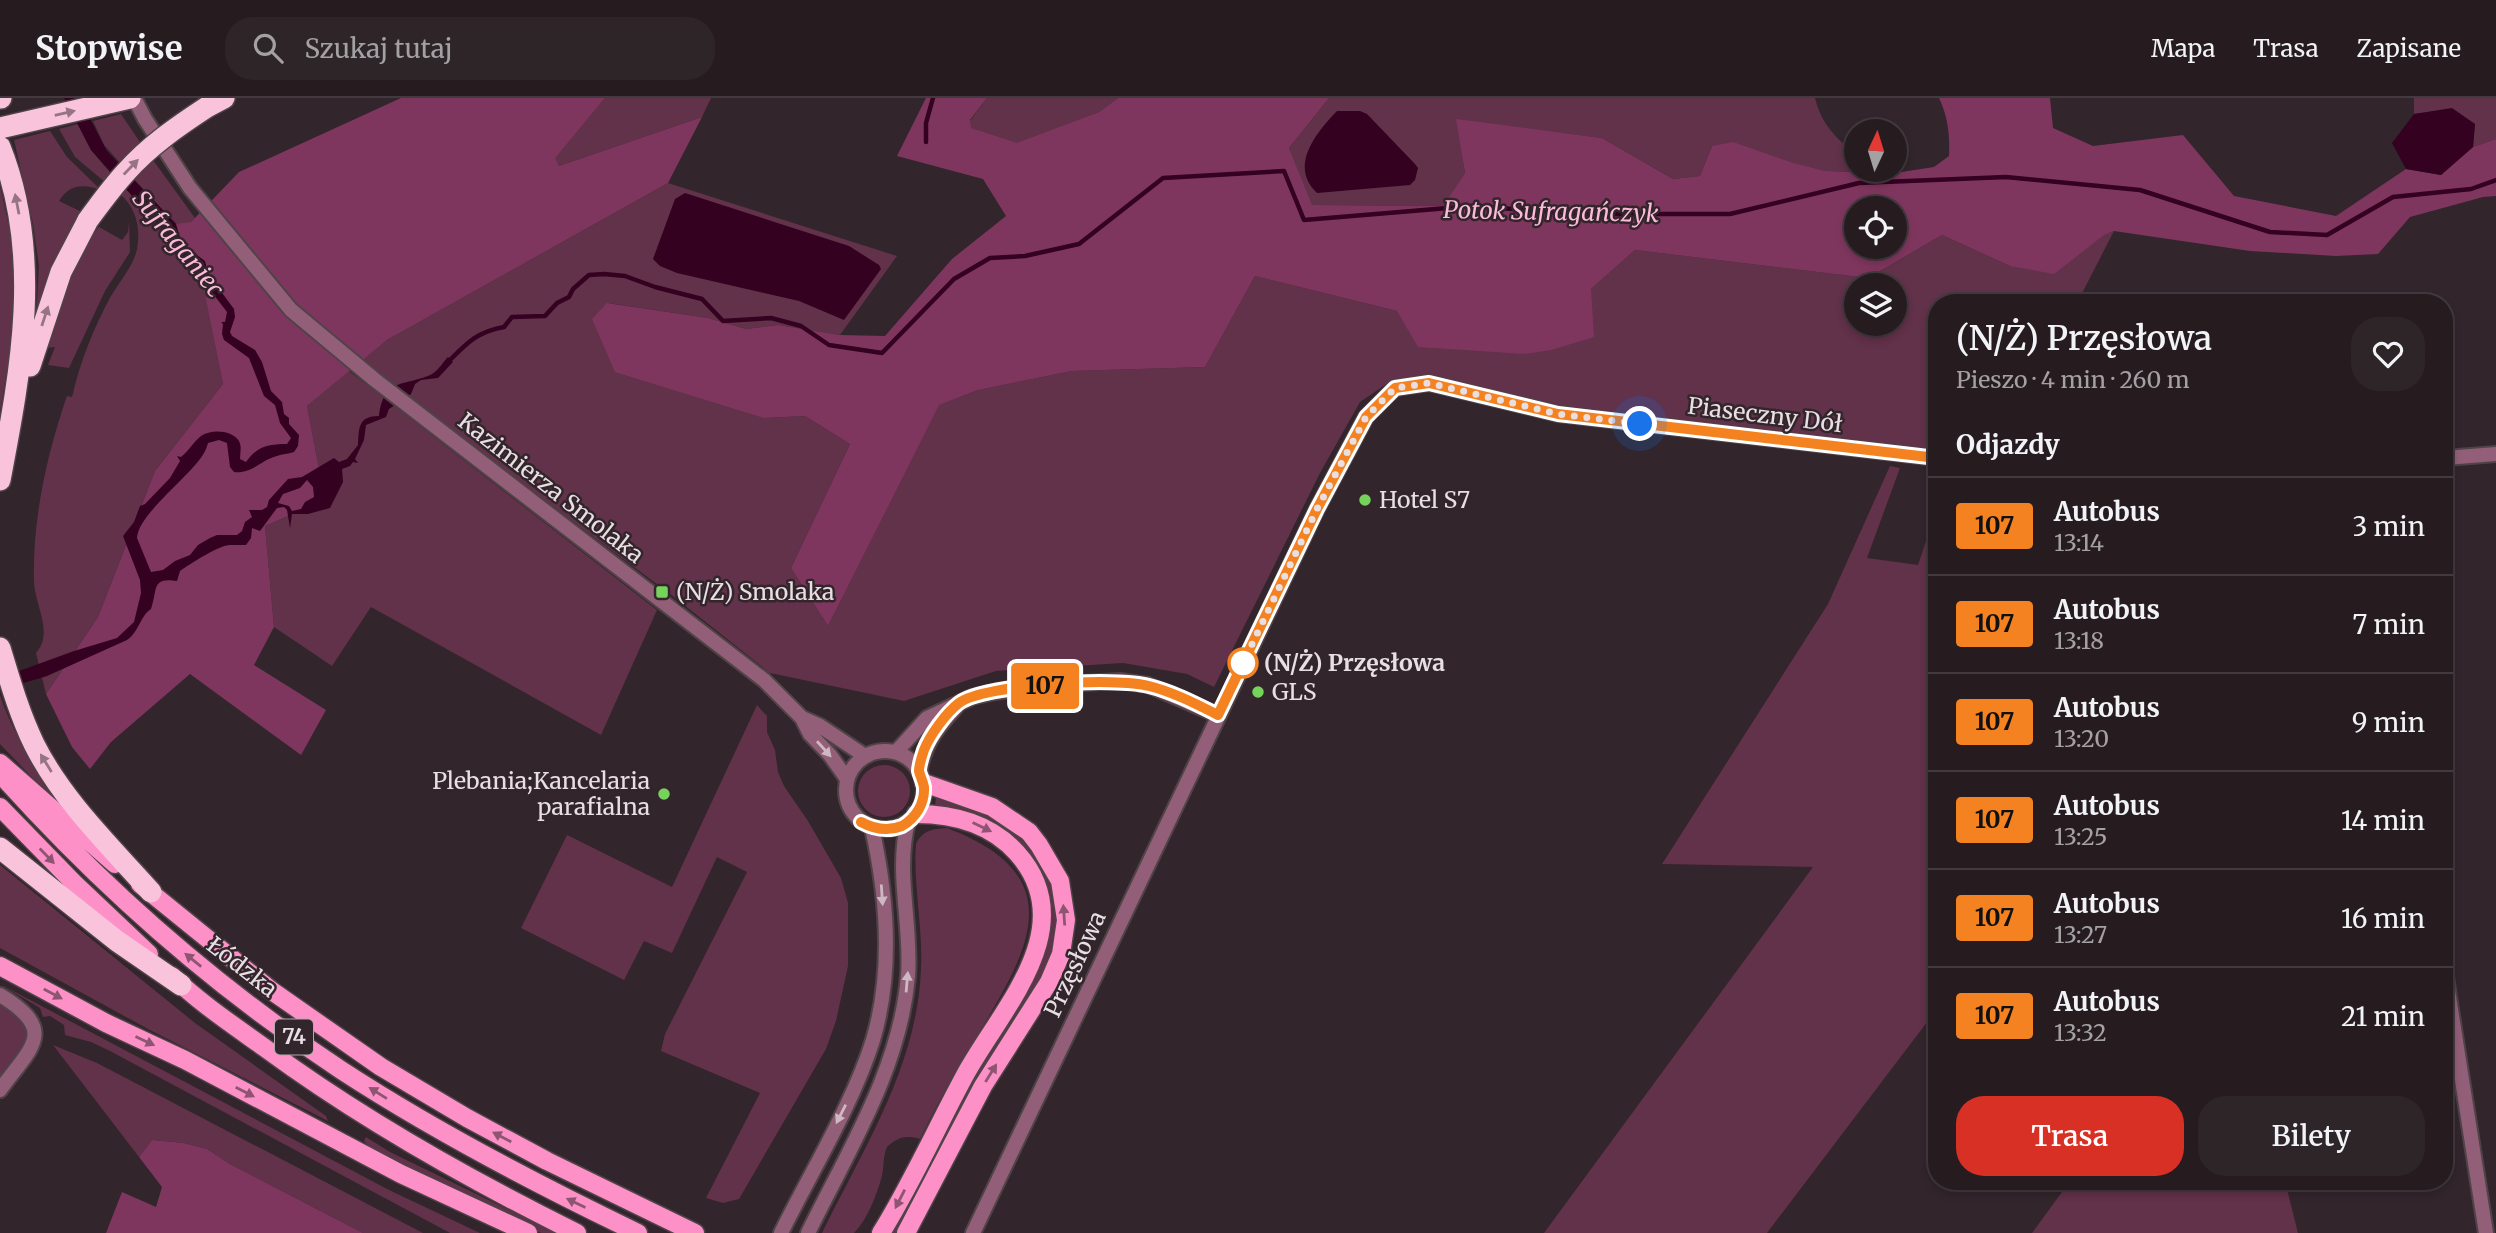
<!DOCTYPE html>
<html lang="pl">
<meta charset="utf-8">
<style>
:root{--surface:#261c20;--page:#2e2529;--text:#f1f3f6;--muted:#a4a1a5;--line:#423a3e;--accent:#d93025}
body{margin:0;font-family:Merriweather,serif;background:var(--page);color:var(--text);height:100vh;display:flex;flex-direction:column;font-size:26px;white-space:nowrap}
*{box-sizing:border-box;margin:0}
p{font-size:23px;color:var(--muted)}
.icon{flex:none;width:38px;height:38px;fill:none;stroke:currentColor;stroke-width:2;stroke-linecap:round;stroke-linejoin:round}
.map{position:relative;flex:1;overflow:hidden}
.details{position:absolute;left:1928px;top:196px;width:525px;height:896px;display:flex;flex-direction:column;background:var(--surface);border-radius:28px;box-shadow:0 4px 10px #0003,0 0 0 2px var(--line)}
.details>*{flex:none}
.badge{padding:0 14px;border-radius:5px;font-size:24px;line-height:46px}
.needle{width:46px;rotate:4deg}
.buttons{position:absolute;left:1844px;top:21px;display:grid;gap:14px}
.buttons a{display:grid;place-items:center;width:63px;height:63px;border-radius:50%;background:var(--surface);box-shadow:0 4px 10px #0003,0 0 0 2px var(--line);font-size:35px}
.you{position:absolute;width:35px;height:35px;margin:-18px;border:5px solid #fff;border-radius:50%;background:#1a73e8;box-shadow:0 0 0 10px #1a73e833}
.map>.badge{position:absolute;translate:-50% -50%;box-shadow:0 0 0 4px #fff}
h2{padding:0 28px;font-size:26px;line-height:63px}
.round{display:grid;place-items:center;flex:none;width:74px;height:74px;border-radius:28px;background:var(--page)}
.overview{display:flex;align-items:center;justify-content:space-between;height:119px;padding:0 28px}
h1{font-size:33px;font-weight:600;line-height:52px}
.cta{display:flex;gap:14px;margin-top:auto;padding:14px 28px}
.cta a{flex:1;height:80px;border-radius:28px;background:var(--accent);color:#fff;font-size:28px;font-weight:600;line-height:80px;text-align:center}
.cta a+a{background:var(--page);color:var(--text)}
ul{padding:0;list-style:none}
li{display:flex;align-items:center;gap:21px;height:98px;padding:0 28px;border-top:2px solid var(--line)}
li div{flex:1}
li b{display:block;font-size:26px}
li em{font-style:normal}
li .badge{min-width:77px;font-weight:700;text-align:center}
header{display:flex;align-items:center;gap:42px;box-sizing:border-box;height:98px;padding:0 35px;background:var(--surface);border-bottom:2px solid var(--line)}
header strong{font-size:33px}
nav{display:flex;gap:38px;margin-inline-start:auto;font-size:24px}
.search{width:490px;height:63px;background:var(--page);display:flex;align-items:center;gap:18px;box-sizing:border-box;padding:0 24px;border-radius:28px;color:var(--muted);font-size:26px}
.map>svg:first-child{display:block}
.green{fill:#62314a;fill-rule:evenodd}
.forest{fill:#7f365e;fill-rule:evenodd}
.water{fill:#350120;fill-rule:evenodd}
.lines{fill:none;stroke-linecap:round;stroke-linejoin:round}
.stream{stroke:#350120;stroke-width:4.5}
.minor-casing{stroke:#4f4348;stroke-width:18}
.tertiary-casing{stroke:#4f4348;stroke-width:18}
.primary-casing{stroke:#4f4348;stroke-width:21}
.motorway-casing{stroke:#4f4348;stroke-width:24}
.minor{stroke:#935e78;stroke-width:14}
.tertiary{stroke:#935e78;stroke-width:14}
.primary{stroke:#fd90c7;stroke-width:18}
.motorway{stroke:#f9c3dc;stroke-width:21}
.motorway-bridge-casing{stroke:#4f4348;stroke-width:24;stroke-linecap:butt}
.motorway-bridge{stroke:#f9c3dc;stroke-width:21}
.oneway{fill:#967484}
.oneway2{fill:#ceb8c3}
.oneway3{fill:#8d5571}
.line-casing{stroke:#fff;stroke-width:16}
.line{stroke:#f58220;stroke-width:10}
.walk{stroke:#e8dfe3;stroke-width:7;stroke-dasharray:0 12.6}
.poi-dot{fill:#75d25b;stroke:#32252b;stroke-width:2.5}
.stop-dot{fill:#fff;stroke:#f58220;stroke-width:3.5}
.labels{text-anchor:middle;stroke-width:5;stroke-linejoin:round;paint-order:stroke}
.shield{fill:#32252b;stroke:#b1a7ac;stroke-width:2}
.shield-label{font-size:21px;font-weight:bold;fill:#e8dfe3}
.street-label{font-size:23px;fill:#e8dfe3;stroke:#32252b}
.poi-label{font-size:23px;fill:#e8dfe3;stroke:#32252b;text-anchor:start}
.stop-label{font-size:23px;font-weight:bold;fill:#e8dfe3;stroke:#32252b;text-anchor:start}
.water-label{font-size:24px;font-style:italic;fill:#fbbad9;stroke:#32252b}
</style>
<header>
<strong>Stopwise</strong>
<div class="search"><svg class="icon" aria-label="search" viewBox="0 0 24 24"><circle cx="10" cy="10" r="6"/><path d="M15 15l6 6"/></svg>Szukaj tutaj</div>
<nav><a>Mapa</a><a>Trasa</a><a>Zapisane</a></nav>
</header>
<div class="map">
<svg width="2496" height="1135" viewBox="0 0 2496 1135">
<rect width="100%" height="100%" fill="#32252b"/>
<!-- green -->
<path class="green" d="M 605,0 L 711,0 L 702,19 L 559,68 L 554,60 Z
M 987,0 L 1118,0 L 1099,14 L 1017,46 L 970,30 L 970,23 Z
M 1329,0 L 1815,0 C 1822,28 1836,39 1857,58 L 1857,72 L 1872,72 L 1874,74 L 1826,73 L 1712,48 L 1700,78 L 1673,81 L 1602,40 L 1457,22 L 1465,75 L 1444,108 L 1311,107 L 1289,50 Z
M 2414,0 L 2496,0 L 2496,41 L 2473,49 L 2475,26 L 2452,11 L 2414,16 Z
M 121,16 L 142,47 L 122,67 L 104,47 L 93,23 Z
M 78,26 L 91,52 L 113,78 L 106,85 L 75,59 L 59,31 Z
M 50,33 L 67,59 L 101,92 C 83,86 70,86 59,103 L 84,115 L 36,223 L 39,168 L 33,126 L 14,42 Z
M 153,62 L 195,120 L 191,124 L 178,128 L 134,82 Z
M 668,85 L 897,158 L 840,237 L 778,227 L 746,231 L 708,220 L 608,205 L 764,320 L 805,318 L 850,346 L 791,470 L 828,528 L 938,307 L 978,292 L 1072,273 L 1205,269 L 1255,178 L 1397,213 L 1591,191 L 1635,152 L 1868,180 L 1942,137 L 2010,168 L 2114,133 L 2077,205 L 1937,205 L 1937,352 L 1559,310 L 1469,286 L 1434,280 L 1391,283 L 1360,304 L 1320,375 L 1214,589 L 1187,576 L 1123,565 L 996,573 L 904,603 L 770,575 L 674,499 L 360,264 L 387,242 ZM 1857,187 L 1895,187 L 1895,226 L 1857,226 Z
M 0,88 L 16,161 L 14,230 L 0,314 Z
M 126,91 L 201,174 L 223,286 L 155,373 L 98,519 L 46,596 L 36,555 C 54,535 35,508 34,484 C 32,423 47,355 67,298 L 72,299 C 80,264 94,229 111,198 C 120,183 134,167 137,151 C 141,131 136,110 121,97 Z
M 129,124 L 130,154 L 105,193 L 69,270 L 48,267 L 55,249 L 45,250 L 50,229 L 81,150 L 99,129 L 122,142 L 128,134 Z
M 349,273 L 657,512 L 601,637 L 371,509 L 332,568 L 274,529 L 265,428 L 325,402 L 307,308 Z
M 1890,368 L 1900,370 L 1867,460 L 1918,467 L 1937,410 L 1937,911 L 1767,1135 L 1544,1135 L 1813,769 L 1662,766 L 1828,506 Z
M 0,597 C 15,643 44,681 72,721 L 0,646 Z
M 757,607 L 767,618 L 767,634 L 775,652 L 778,674 L 784,688 L 808,723 L 841,780 L 848,805 L 848,868 L 836,923 L 826,951 L 739,1101 L 723,1105 L 706,1100 L 760,995 L 661,953 L 665,936 L 747,774 L 717,759 L 672,855 L 644,843 L 624,882 L 521,830 L 567,737 L 672,789 Z
M858 693a26 26 0 1 1 52 0a26 26 0 1 1-52 0Z
M 936,699 C 946,704 957,705 967,708 C 988,715 1010,727 1026,743 C 1052,771 1063,815 1053,852 C 1041,895 1007,933 984,971 C 953,1024 926,1080 898,1135 L 890,1135 C 914,1090 936,1043 961,998 C 996,937 1069,865 1045,789 C 1037,761 1026,752 1002,738 C 983,727 959,707 935,709 Z
M 947,730 C 1076,779 1027,855 974,943 C 954,975 937,1007 920,1041 C 906,1037 898,1039 887,1049 C 883,1058 884,1068 882,1078 C 877,1096 868,1121 854,1135 L 822,1135 C 863,1051 918,967 921,870 C 923,829 913,787 916,746 C 923,732 932,731 947,730 Z
M 0,767 L 195,925 L 326,1018 L 328,1023 L 148,931 L 0,850 Z
M 0,886 L 389,1092 L 480,1135 L 450,1135 L 110,953 L 91,944 L 65,937 L 64,927 L 50,918 L 43,919 L 40,910 Z
M 0,902 L 29,926 L 30,943 L 0,986 Z
M 53,947 L 97,965 L 423,1135 L 363,1135 L 230,1066 L 207,1051 L 184,1045 L 152,1042 L 139,1059 Z
M 366,1039 L 390,1054 L 556,1135 L 541,1135 L 371,1051 L 364,1043 Z
M 2070,1083 L 2285,1083 L 2298,1135 L 2032,1135 Z"/>
<!-- forest -->
<path class="forest" d="M 401,0 L 605,0 L 555,60 L 559,68 L 702,19 L 668,85 L 387,242 L 307,308 L 325,402 L 265,428 L 274,529 L 254,567 L 326,612 L 301,657 L 190,576 L 111,644 L 90,671 L 72,649 L 46,596 L 98,519 L 155,373 L 223,286 L 197,157 L 176,147 L 176,126 L 191,124 L 239,74 Z
M 926,0 L 987,0 L 970,22 L 971,30 L 1017,45 L 1099,14 L 1118,0 L 1329,0 L 1289,50 L 1312,107 L 1443,108 L 1465,75 L 1456,21 L 1602,40 L 1673,81 L 1700,78 L 1712,48 L 1733,44 L 1793,65 L 1826,73 L 1895,75 L 1934,69 L 1949,58 C 1950,37 1948,19 1939,0 L 2050,0 L 2053,30 L 2093,48 L 2183,37 L 2234,98 L 2336,118 L 2406,71 L 2441,77 L 2473,49 L 2496,41 L 2496,98 L 2483,99 L 2410,119 L 2378,156 L 2336,158 L 2250,153 L 2114,133 L 2104,137 L 2054,176 L 2010,168 L 1942,137 L 1868,180 L 1635,152 L 1591,191 L 1594,239 L 1551,252 L 1525,256 L 1418,249 L 1397,213 L 1255,178 L 1205,269 L 1072,273 L 978,292 L 939,307 L 828,528 L 791,470 L 850,346 L 805,318 L 764,320 L 615,274 L 592,221 L 607,205 L 708,220 L 746,231 L 778,227 L 840,237 L 885,238 L 952,161 L 1006,118 L 983,81 L 897,58 ZM 1857,110 L 1895,110 L 1895,149 L 1857,149 Z
M 152,1042 L 184,1045 L 207,1051 L 230,1066 L 363,1135 L 106,1135 L 122,1094 L 156,1109 L 162,1089 L 139,1059 Z"/>
<!-- water -->
<path class="water" d="M 64,0 L 79,0 L 107,53 L 176,126 L 182,146 L 205,163 L 208,176 L 234,211 L 235,219 L 230,234 L 232,238 L 255,252 L 262,264 L 271,293 L 282,304 L 284,316 L 289,320 L 289,326 L 299,337 L 298,348 L 294,354 C 288,356 282,356 277,358 C 261,362 252,376 234,374 L 230,369 L 227,345 L 219,342 L 208,345 C 207,348 206,352 204,355 C 191,378 138,416 137,440 L 151,474 L 163,472 L 175,463 L 190,457 L 198,447 L 210,440 L 217,437 L 237,437 L 242,433 L 245,424 L 252,419 L 249,412 L 262,412 L 267,409 L 269,402 L 288,381 L 302,379 L 334,360 L 339,364 L 347,361 L 358,347 C 359,330 358,318 379,318 C 384,278 406,289 432,276 C 438,273 443,264 448,259 L 453,264 L 438,280 L 421,282 L 415,286 L 411,296 L 389,311 L 386,319 L 366,327 L 364,342 L 355,361 L 358,365 L 353,364 L 350,368 L 342,371 L 343,384 L 330,410 L 308,416 L 292,416 L 290,430 L 287,412 L 284,409 L 277,410 L 260,433 L 252,430 L 251,440 L 246,447 C 240,447 234,447 229,447 C 218,448 190,466 180,473 L 177,483 C 151,479 158,491 151,511 C 140,518 139,534 127,542 L 47,578 L 0,592 L 0,580 L 74,553 L 117,540 L 134,524 L 141,495 L 140,482 L 123,438 L 134,424 L 140,408 L 145,406 L 170,380 L 180,363 L 177,358 L 181,359 C 189,353 193,344 201,338 C 211,331 232,332 239,343 C 242,349 240,355 240,361 L 246,364 C 257,349 266,346 287,346 L 291,340 L 280,325 L 275,307 L 264,298 L 249,260 L 224,242 L 222,236 L 223,226 L 221,224 L 225,224 L 227,214 L 201,180 L 200,167 L 188,159 L 182,159 L 177,148 L 91,52 ZM 307,382 L 313,389 L 314,399 L 305,404 L 301,411 L 292,413 L 289,408 L 278,405 L 283,396 L 300,390 Z
M 2452,10 L 2475,26 L 2473,49 L 2441,77 L 2406,71 L 2392,45 L 2414,16 Z
M 1337,13 L 1360,13 L 1367,16 L 1415,66 L 1418,70 L 1415,82 L 1410,87 L 1317,95 C 1288,68 1317,34 1337,13 Z
M 685,95 L 849,148 L 879,167 L 881,171 L 844,222 L 799,203 L 677,175 L 660,168 L 653,161 L 675,101 Z"/>
<g class="lines">
<!-- stream -->
<path class="stream" d="M 926,44 L 926,25 L 933,0
M 191,159 L 204,173
M 447,265 C 466,246 476,234 504,229 L 512,219 L 545,218 L 557,205 L 569,199 L 573,191 L 589,177 L 604,176 L 625,178 L 655,189 L 702,201 L 723,223 L 771,220 L 801,228 L 829,247 L 882,255 L 954,181 L 990,160 L 1025,158 L 1079,146 L 1163,80 L 1284,73 L 1304,122 L 1472,108 L 1582,116 L 1730,116 L 1859,85 L 2006,79 L 2140,92 L 2270,134 L 2327,137 L 2393,99 L 2471,91 L 2496,82"/>
<!-- minor casing -->
<g class="minor-casing">
<path id="minor" d="M 134,0 L 145,21 L 190,90 L 291,212 L 375,282 L 764,582 L 802,620 L 810,636 L 830,657 L 847,681
M 2445,360 L 2496,356
M 802,620 L 820,628 L 865,658
M 896,654 L 927,620 L 972,599 L 994,594 L 1064,586 L 1120,583 L 1148,587 L 1218,617
M 919,673 C 926,643 936,631 956,609
M 2445,873 L 2486,1135
M 0,897 C 59,933 31,949 0,992
M 973,1135 L 1317,411 L 1366,319 L 1395,290 L 1429,285 L 1558,316 L 1937,360"/>
</g>
<!-- tertiary casing -->
<g class="tertiary-casing">
<path id="tertiary" d="M846 692a39 39 0 1 1 78 0a39 39 0 1 1-78 0Z
M 781,1135 C 811,1074 853,1006 873,942 C 893,874 887,797 872,730
M 808,1135 C 848,1053 900,971 908,878 C 912,827 895,774 908,724"/>
</g>
<!-- primary casing -->
<g class="primary-casing">
<path id="primary" d="M 0,665 L 115,766
M 5,681 C 104,791 217,890 341,972 C 436,1034 536,1086 638,1135
M 0,709 L 74,785 L 149,856
M 140,786 L 272,893 L 381,969 L 467,1020 L 547,1063 L 695,1135
M 0,868 L 106,925 L 185,962 L 401,1076 L 528,1135
M 172,878 C 200,905 233,927 265,950 C 363,1022 468,1081 577,1135
M 881,1135 C 912,1085 936,1031 964,979 C 999,913 1084,830 1017,755 C 991,726 954,716 916,716
M 906,1135 L 983,988 L 1049,884 L 1061,856 L 1066,822 L 1060,783 L 1039,747 L 1029,734 L 992,709 L 924,685"/>
</g>
<!-- motorway casing -->
<g class="motorway-casing">
<path id="motorway" d="M 0,0 L 1,0
M 207,9 L 224,0
M 0,30 L 130,0
M 0,49 C 43,156 21,272 0,382
M 30,268 L 61,174 L 88,122
M 0,550 C 10,583 19,615 34,646 C 62,702 110,748 151,794
M 0,750 L 117,843 L 181,887"/>
</g>
<!-- minor -->
<use href="#minor" class="minor"/>
<!-- tertiary -->
<use href="#tertiary" class="tertiary"/>
<!-- primary -->
<use href="#primary" class="primary"/>
<!-- motorway -->
<use href="#motorway" class="motorway"/>
<!-- motorway-bridge casing -->
<g class="motorway-bridge-casing">
<path id="motorway-bridge" d="M 88,122 C 100,106 112,89 126,74 C 149,48 178,28 207,9"/>
</g>
<!-- motorway-bridge -->
<use href="#motorway-bridge" class="motorway-bridge"/>
</g>
<!-- one-way arrows -->
<defs><path id="oneway-solid" d="M-6-.8H1V-3.2L6.5 0L1 3.2V.8H-6Z" transform="scale(1.75)"/></defs>
<g class="oneway">
<use href="#oneway-solid" transform="translate(65 15) rotate(-13)"/>
<use href="#oneway-solid" transform="translate(131 69) rotate(-46)"/>
<use href="#oneway-solid" transform="translate(17 106) rotate(-101)"/>
<use href="#oneway-solid" transform="translate(45 218) rotate(-72)"/>
<use href="#oneway-solid" transform="translate(46 665) rotate(-122)"/>
</g>
<g class="oneway2">
<use href="#oneway-solid" transform="translate(824 651) rotate(48)"/>
<use href="#oneway-solid" transform="translate(882 797) rotate(86)"/>
<use href="#oneway-solid" transform="translate(907 884) rotate(-85)"/>
<use href="#oneway-solid" transform="translate(841 1016) rotate(117)"/>
</g>
<g class="oneway3">
<use href="#oneway-solid" transform="translate(982 729) rotate(26)"/>
<use href="#oneway-solid" transform="translate(47 758) rotate(46)"/>
<use href="#oneway-solid" transform="translate(1064 817) rotate(-94)"/>
<use href="#oneway-solid" transform="translate(193 862) rotate(-141)"/>
<use href="#oneway-solid" transform="translate(53 896) rotate(28)"/>
<use href="#oneway-solid" transform="translate(145 943) rotate(25)"/>
<use href="#oneway-solid" transform="translate(991 975) rotate(-58)"/>
<use href="#oneway-solid" transform="translate(245 994) rotate(27)"/>
<use href="#oneway-solid" transform="translate(378 995) rotate(-148)"/>
<use href="#oneway-solid" transform="translate(502 1039) rotate(-152)"/>
<use href="#oneway-solid" transform="translate(900 1101) rotate(117)"/>
<use href="#oneway-solid" transform="translate(576 1105) rotate(-154)"/>
</g>
<g class="lines">
<!-- line casing -->
<g class="line-casing">
<path id="line" d="M 861,724 C 874,731 887,734 902,728 C 916,720 925,705 924,689 C 923,683 920,678 919,673 C 919,668 922,658 924,652 C 930,637 946,615 959,605 C 984,586 1117,579 1149,588 C 1173,594 1196,606 1218,617 L 1317,411 L 1366,319 L 1395,290 L 1429,285 L 1558,316 L 1937,360"/>
</g>
<!-- line -->
<use href="#line" class="line"/>
<!-- walk -->
<path class="walk" d="M 1243,565 L 1242,567 L 1317,411 L 1366,319 L 1395,290 L 1429,285 L 1558,316 L 1640,326"/>
</g>
<!-- markers -->
<g class="poi-dot">
<circle cx="1365" cy="402" r="7"/>
<rect x="655" y="487" width="14" height="14" rx="3.5"/>
<circle cx="1258" cy="594" r="7"/>
<circle cx="664" cy="696" r="7"/>
</g>
<circle class="stop-dot" cx="1243" cy="565" r="14"/>
<g class="labels">
<!-- shield labels -->
<rect class="shield" x="275" y="921.5" width="38" height="35" rx="5"/>
<g class="shield-label">
<text x="294" y="946">74</text>
</g>
<!-- street labels -->
<g class="street-label">
<text transform="translate(1765 317) rotate(7)" y="8">Piaseczny Dół</text>
<text transform="translate(551 390) rotate(38)" y="8">Kazimierza Smolaka</text>
<text transform="translate(1075 866) rotate(-65)" y="8">Przęsłowa</text>
<text transform="translate(242 869) rotate(38)" y="8">Łódzka</text>
</g>
<!-- poi labels -->
<g class="poi-label">
<text x="1379" y="410">Hotel S7</text>
<text x="676" y="502">(N/Ż) Smolaka</text>
<text x="1272" y="602">GLS</text>
<text x="650" y="691" text-anchor="end">Plebania;Kancelaria<tspan x="650" dy="26">parafialna</tspan></text>
</g>
<!-- stop labels -->
<g class="stop-label">
<text x="1264" y="573">(N/Ż) Przęsłowa</text>
</g>
<!-- water labels -->
<g class="water-label">
<text transform="translate(1551 114) rotate(1)" y="8">Potok Sufragańczyk</text>
<text transform="translate(178 146) rotate(51)" y="8">Sufraganiec</text>
</g>
</g>
</svg>
<div class="buttons">
<a><svg class="needle" viewBox="-14 -14 28 28"><path d="M0-13l5 13h-10z" fill="#e53935"/><path d="M0 13l5-13h-10z" fill="#a4a1a5"/></svg></a>
<a><svg class="icon" aria-label="locate" viewBox="0 0 24 24"><circle cx="12" cy="12" r="6"/><path d="M12 2v4M12 18v4M2 12h4M18 12h4"/></svg></a>
<a><svg class="icon" aria-label="layers" viewBox="0 0 24 24"><path d="M12 4l9 5-9 5-9-5zM3 14l9 5 9-5"/></svg></a>
</div>
<div class="you" style="left:1640px;top:326px"></div>
<b class="badge" style="left:1045px;top:588px;background:#f58220;color:#111">107</b>
<section class="details">
<div class="overview"><div><h1>(N/Ż) Przęsłowa</h1><p>Pieszo · 4 min · 260 m</p></div><a class="round"><svg class="icon" aria-label="heart" viewBox="0 0 24 24"><path d="M12 20l-8-8c-3-5 5-10 8-4 3-6 11-1 8 4z"/></svg></a></div>
<h2>Odjazdy</h2>
<ul>
<li><span class="badge" style="background:#f58220;color:#111">107</span><div><b>Autobus</b><p>13:14</p></div><em>3 min</em></li>
<li><span class="badge" style="background:#f58220;color:#111">107</span><div><b>Autobus</b><p>13:18</p></div><em>7 min</em></li>
<li><span class="badge" style="background:#f58220;color:#111">107</span><div><b>Autobus</b><p>13:20</p></div><em>9 min</em></li>
<li><span class="badge" style="background:#f58220;color:#111">107</span><div><b>Autobus</b><p>13:25</p></div><em>14 min</em></li>
<li><span class="badge" style="background:#f58220;color:#111">107</span><div><b>Autobus</b><p>13:27</p></div><em>16 min</em></li>
<li><span class="badge" style="background:#f58220;color:#111">107</span><div><b>Autobus</b><p>13:32</p></div><em>21 min</em></li>
</ul>
<div class="cta"><a>Trasa</a><a>Bilety</a></div>
</section>
</div>
